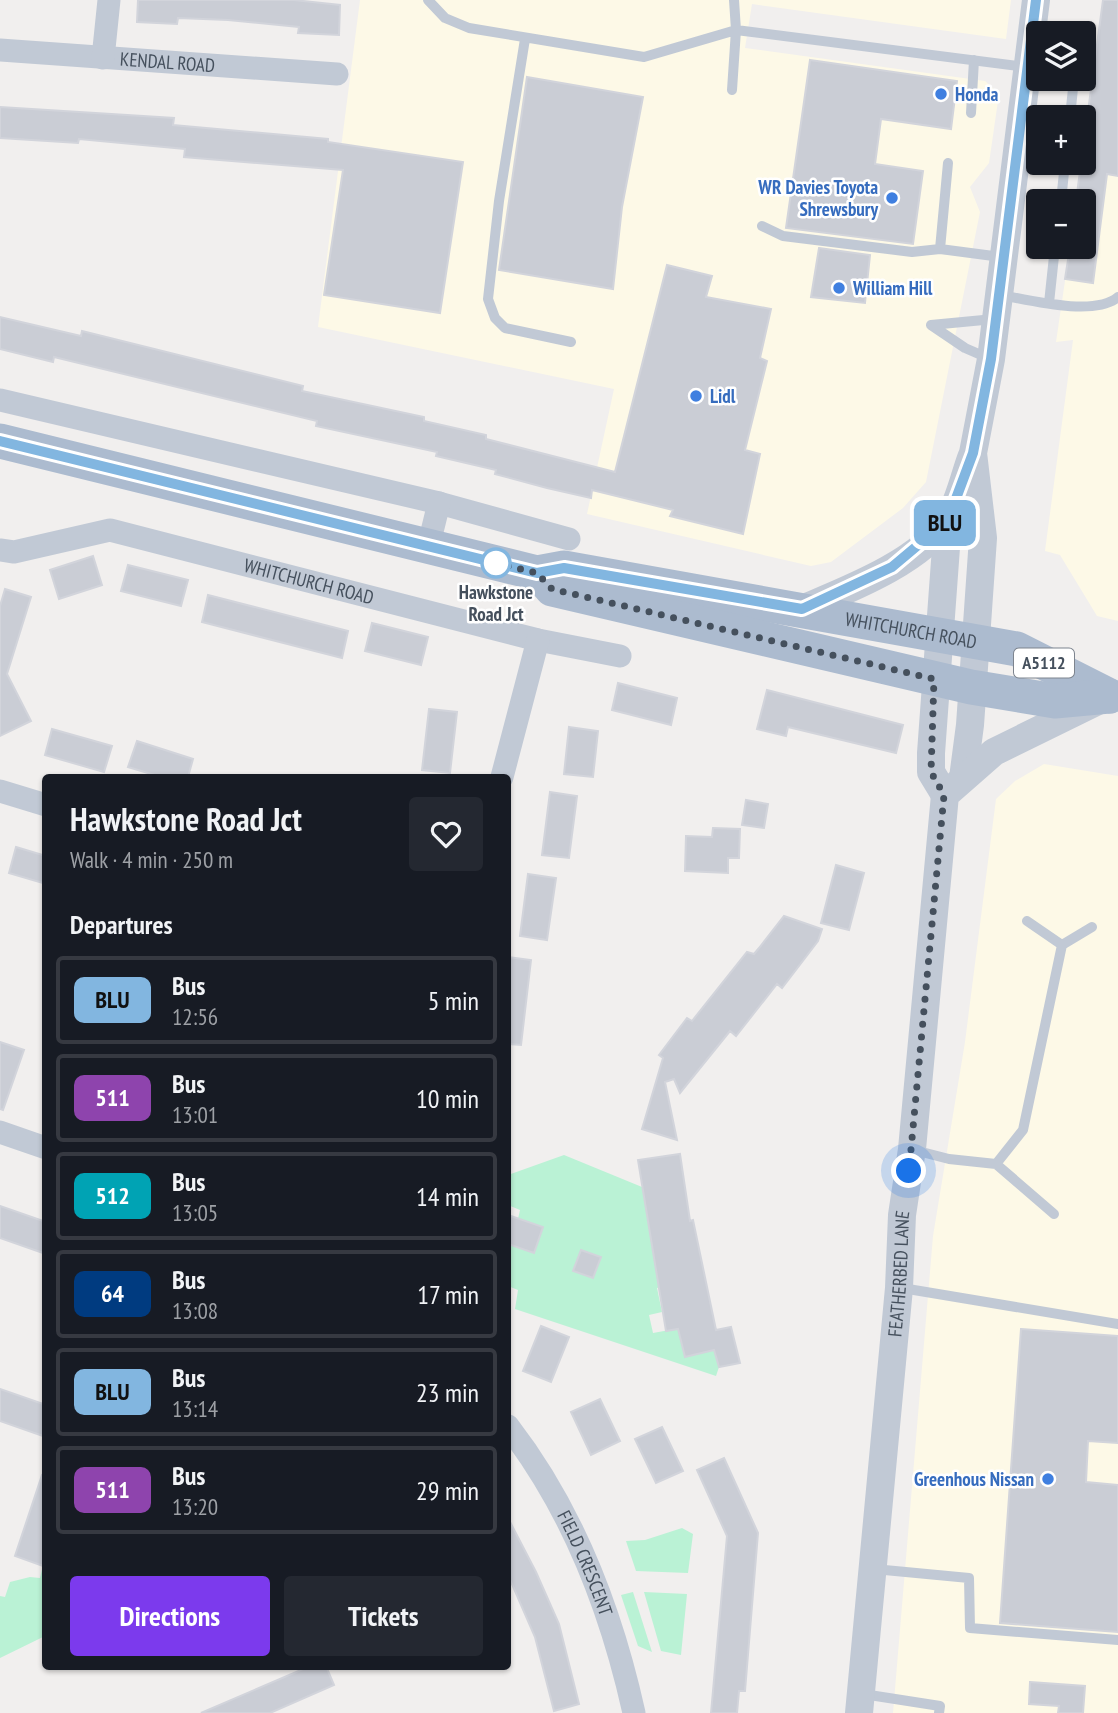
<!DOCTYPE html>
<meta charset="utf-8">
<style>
:root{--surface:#171b24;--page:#242831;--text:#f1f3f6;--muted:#9ea1a6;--line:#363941;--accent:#7c3aed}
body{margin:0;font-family:"PT Sans Narrow",sans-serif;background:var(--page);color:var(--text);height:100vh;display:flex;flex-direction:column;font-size:26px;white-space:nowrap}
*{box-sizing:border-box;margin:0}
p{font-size:23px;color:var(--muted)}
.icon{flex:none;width:38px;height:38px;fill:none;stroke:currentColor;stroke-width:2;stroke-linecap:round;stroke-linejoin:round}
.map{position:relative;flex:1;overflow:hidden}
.sheet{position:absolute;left:42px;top:774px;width:469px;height:896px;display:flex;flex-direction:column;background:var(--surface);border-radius:7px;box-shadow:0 2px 5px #0004}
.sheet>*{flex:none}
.badge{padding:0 14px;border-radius:10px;font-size:24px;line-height:46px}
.fabs{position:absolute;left:1026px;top:21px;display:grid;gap:14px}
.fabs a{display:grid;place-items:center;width:70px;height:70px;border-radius:7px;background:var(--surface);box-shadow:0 2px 5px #0004;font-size:35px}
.you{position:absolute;width:35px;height:35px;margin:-18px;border:5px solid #fff;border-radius:50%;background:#1a73e8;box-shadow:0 0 0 10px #1a73e833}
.map>.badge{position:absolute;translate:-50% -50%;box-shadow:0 0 0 4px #fff}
h2{padding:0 28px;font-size:26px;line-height:63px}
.round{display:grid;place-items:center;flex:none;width:74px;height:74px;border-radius:7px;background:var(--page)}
.summary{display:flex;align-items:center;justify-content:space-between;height:119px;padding:0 28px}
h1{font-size:33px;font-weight:600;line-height:52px}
.cta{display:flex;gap:14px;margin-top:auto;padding:14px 28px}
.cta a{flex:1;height:80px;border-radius:7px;background:var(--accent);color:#fff;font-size:28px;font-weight:600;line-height:80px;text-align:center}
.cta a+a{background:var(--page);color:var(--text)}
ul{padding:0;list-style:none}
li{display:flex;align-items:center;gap:21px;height:88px;margin:0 14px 10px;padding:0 14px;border:4px solid var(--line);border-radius:7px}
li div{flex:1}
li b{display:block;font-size:26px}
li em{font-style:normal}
li .badge{min-width:77px;font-weight:700;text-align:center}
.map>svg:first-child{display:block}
.commercial{fill:#fdf9e7}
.green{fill:#baf2d5}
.building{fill:#cacdd5;stroke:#d2d4db;stroke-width:2}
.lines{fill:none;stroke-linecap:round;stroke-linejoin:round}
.service{stroke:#c1c9d5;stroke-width:10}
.minor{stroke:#c1c9d5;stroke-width:23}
.tertiary{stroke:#c1c9d5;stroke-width:28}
.primary{stroke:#acbbcf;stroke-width:35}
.line-casing{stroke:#fff;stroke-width:16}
.line{stroke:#82b6e0;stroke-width:10}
.walk{stroke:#45505d;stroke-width:7;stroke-dasharray:0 12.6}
.shop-dot{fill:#3f7fe0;stroke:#fff;stroke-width:2.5}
.stop-dot{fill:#fff;stroke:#82b6e0;stroke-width:3.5}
.labels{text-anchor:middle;stroke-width:5;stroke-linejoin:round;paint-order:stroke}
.shield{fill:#fff;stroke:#7d848e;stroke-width:2}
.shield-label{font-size:18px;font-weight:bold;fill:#45505d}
.street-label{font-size:19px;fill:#45505d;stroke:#fff}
.shop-label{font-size:19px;font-weight:bold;fill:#366cbe;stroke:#fff;text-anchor:start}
.stop-label{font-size:19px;font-weight:bold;fill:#45505d;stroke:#fff}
</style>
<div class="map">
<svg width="1118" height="1713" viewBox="0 0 1118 1713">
<rect width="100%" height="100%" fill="#f1efee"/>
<!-- commercial -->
<path class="commercial" d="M 360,0 L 1011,0 L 1006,39 L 752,4 L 745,48 L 985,81 L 999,94 L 989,163 L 970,187 L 980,212 L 926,482 L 903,508 L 831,562 L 811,566 L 587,514 L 614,389 L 318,327 Z
M 1103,0 L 1118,0 L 1118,621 L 1097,616 L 1060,555 L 1045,551 L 1073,340 L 1056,342 L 1070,247 L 1083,247 L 1083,201 L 1076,201 Z
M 1044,764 L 1118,776 L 1118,1713 L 893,1713 L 933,1236 L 965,1042 L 996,799 L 1015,781 Z"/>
<!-- green -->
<path class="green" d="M 564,1155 L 642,1187 L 649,1222 L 675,1284 L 657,1288 L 662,1312 L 649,1315 L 653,1333 L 686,1327 L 687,1334 L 680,1336 L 685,1356 L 714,1350 L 719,1367 L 716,1376 L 515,1309 L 518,1290 L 508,1286 L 508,1244 L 534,1253 L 518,1219 L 520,1210 L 508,1205 L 508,1175 Z
M 682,1528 L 693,1534 L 688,1573 L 636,1571 L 626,1541 L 645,1540 Z
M 45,1557 L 45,1636 L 0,1658 L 0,1596 L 5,1597 L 10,1582 L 30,1577 L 40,1578 Z
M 633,1592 L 652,1652 L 638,1646 L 621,1595 Z
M 644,1592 L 687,1594 L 681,1655 L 661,1651 Z"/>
<!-- building -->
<path class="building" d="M 138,0 L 294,0 L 340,5 L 339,35 L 298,33 L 299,27 L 228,20 L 178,18 L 177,24 L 137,22 Z
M 1103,0 L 1118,0 L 1118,176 L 1107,174 L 1093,283 L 1065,279 L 1070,247 L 1083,247 L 1083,201 L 1076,201 Z
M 810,60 L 957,81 L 951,129 L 881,119 L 875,164 L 923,171 L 913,244 L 786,228 Z
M 527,77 L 643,97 L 622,207 L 613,289 L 499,270 Z
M 0,107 L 174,118 L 173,125 L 328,139 L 328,142 L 463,162 L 440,313 L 324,295 L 343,170 L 184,157 L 185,149 L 79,139 L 78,143 L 0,138 Z
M 819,248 L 870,255 L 865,303 L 811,297 Z
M 667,265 L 712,276 L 706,297 L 771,309 L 760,358 L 767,361 L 745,450 L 760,454 L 743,534 L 670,516 L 673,510 L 592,490 L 591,498 L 547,488 L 495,474 L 496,470 L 436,456 L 437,452 L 316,426 L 317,421 L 54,357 L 53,362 L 0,349 L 0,317 L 81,336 L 82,331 L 303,386 L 302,391 L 424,417 L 424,421 L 486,435 L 486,439 L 615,472 Z
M 93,556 L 102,585 L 59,599 L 50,570 Z
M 128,565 L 188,580 L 181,606 L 121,591 Z
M 5,589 L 31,597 L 7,674 L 31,721 L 0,736 L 0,606 Z
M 208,595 L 348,631 L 342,658 L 202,622 Z
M 372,623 L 428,637 L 421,665 L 365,651 Z
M 618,683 L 677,698 L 671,725 L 612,710 Z
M 767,690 L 903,725 L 896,753 L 788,727 L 786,736 L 757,729 Z
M 429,709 L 457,712 L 450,773 L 422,770 Z
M 569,727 L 598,731 L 593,777 L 564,774 Z
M 52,729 L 112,746 L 104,772 L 45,755 Z
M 137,741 L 193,759 L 188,777 L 161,777 L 128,767 Z
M 550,792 L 577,796 L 569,858 L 542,855 Z
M 746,800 L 768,804 L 764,828 L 742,825 Z
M 713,828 L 740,829 L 739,858 L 728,858 L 728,873 L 685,871 L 686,836 L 712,837 Z
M 16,847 L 46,856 L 46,884 L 9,873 Z
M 836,865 L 864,873 L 849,930 L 821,923 Z
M 528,874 L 556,878 L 547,940 L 520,936 Z
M 784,916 L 822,929 L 818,941 L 782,988 L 777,984 L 736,1036 L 730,1031 L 680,1093 L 674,1079 L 665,1082 L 677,1140 L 642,1129 L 663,1058 L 659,1055 L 687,1018 L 692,1021 L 747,952 L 754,954 L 759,948 Z
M 508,957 L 531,960 L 521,1045 L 508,1044 Z
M 0,1042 L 24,1050 L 3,1110 L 0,1109 Z
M 680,1154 L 690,1221 L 693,1220 L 716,1330 L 731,1327 L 740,1363 L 719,1367 L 714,1350 L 685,1357 L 678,1329 L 666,1331 L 638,1160 Z
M 0,1206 L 46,1222 L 46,1254 L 0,1238 Z
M 508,1215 L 543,1227 L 534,1253 L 508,1244 Z
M 581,1250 L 601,1257 L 593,1278 L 573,1271 Z
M 541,1326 L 569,1337 L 551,1382 L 523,1371 Z
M 1021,1329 L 1118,1336 L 1118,1443 L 1088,1441 L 1086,1482 L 1118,1485 L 1118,1632 L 1000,1623 Z
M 0,1389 L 46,1405 L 46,1437 L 0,1421 Z
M 600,1399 L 620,1441 L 591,1455 L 571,1412 Z
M 662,1427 L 683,1471 L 656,1483 L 635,1439 Z
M 724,1458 L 758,1533 L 745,1691 L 739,1691 L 737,1713 L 711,1713 L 727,1536 L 697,1470 Z
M 42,1475 L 46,1476 L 46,1567 L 15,1556 Z
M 508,1518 L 536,1572 L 559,1624 L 579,1704 L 554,1711 L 535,1637 L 508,1575 Z
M 310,1666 L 326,1666 L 334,1685 L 270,1713 L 201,1713 Z
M 1030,1682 L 1085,1686 L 1083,1713 L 1058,1713 L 1059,1706 L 1029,1704 Z"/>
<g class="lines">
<!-- service -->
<path class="service" d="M 428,0 L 445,18 L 469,28 L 644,57 L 736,30 L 1026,67
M 525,39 L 499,201 L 488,299 L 495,318 L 505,328 L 571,342
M 732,90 L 736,30 L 734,0
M 971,113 L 974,60
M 1070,117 L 1074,79
M 1061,201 L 1065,163
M 762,226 L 783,236 L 912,252 L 940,249 L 1001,257
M 940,249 L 948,163
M 1001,295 C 1029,300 1095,317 1118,297
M 1049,303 L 1055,247
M 931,325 L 965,348 L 988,358
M 931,325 L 994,319
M 1027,921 L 1062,945
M 914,1150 L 949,1159 L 996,1164 L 1023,1130 L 1062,945 L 1092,927
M 996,1164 L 1054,1214
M 902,1288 L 1118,1324
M 874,1569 L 969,1578 L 970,1628 L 1118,1640
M 863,1694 L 940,1706 L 939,1713"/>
<!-- minor -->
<g class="minor">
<path id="s1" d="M 0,50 L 337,74"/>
<path d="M 103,58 L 109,0"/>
<path d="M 0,400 L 439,503 L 569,539"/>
<path d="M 428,548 L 439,503"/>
<path id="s2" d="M 0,550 L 14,552 L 110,530 L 538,640 L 620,656"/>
<path d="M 502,777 L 538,640"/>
<path d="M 0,791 L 46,805"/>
<path d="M 0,1132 L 46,1148"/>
<path id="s3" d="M 508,1426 C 573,1510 611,1609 634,1713"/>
</g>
<!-- tertiary -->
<g class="tertiary">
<path d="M 802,609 C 847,590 921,562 948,519 C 959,502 964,477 971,458"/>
<path d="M 963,778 L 970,725 L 983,538 L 973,453 L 991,359 L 1036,0"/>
<path d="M 945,795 L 931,772 L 931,753 L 948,520"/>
<path id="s4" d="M 859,1713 L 899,1288 L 902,1215 L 912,1149 L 945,795 L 994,752 L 1098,701"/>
</g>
<!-- primary -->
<g class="primary">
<path id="s5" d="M 0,441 L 537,573 L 564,568 L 1017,649 L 1110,696"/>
<path d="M 545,581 L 552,589 L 971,687 L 1055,701 L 1109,696"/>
</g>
</g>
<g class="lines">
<!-- line casing -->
<g class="line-casing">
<path id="line" d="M 0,441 L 537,573 L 564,568 L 802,609 L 892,567 L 948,520 L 973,453 L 991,359 L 1036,0"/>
</g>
<!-- line -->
<use href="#line" class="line"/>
<!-- walk -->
<path class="walk" d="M 496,563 L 537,573 L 552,589 L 934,679 L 931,772 L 944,795 L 909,1171"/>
</g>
<!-- markers -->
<g class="shop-dot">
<circle cx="941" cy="94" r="7"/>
<circle cx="892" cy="198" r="7"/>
<circle cx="839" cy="288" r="7"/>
<circle cx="696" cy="396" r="7"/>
<circle cx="1048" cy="1479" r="7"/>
</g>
<circle class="stop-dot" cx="496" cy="563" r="14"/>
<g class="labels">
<!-- shield labels -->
<rect class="shield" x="1014" y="648.5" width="60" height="29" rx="5"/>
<g class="shield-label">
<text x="1044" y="669">A5112</text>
</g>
<!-- street labels -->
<g class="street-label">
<text dy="7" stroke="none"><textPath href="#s1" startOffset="168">KENDAL ROAD</textPath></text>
<text dy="7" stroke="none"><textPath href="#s2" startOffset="318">WHITCHURCH ROAD</textPath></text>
<text dy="7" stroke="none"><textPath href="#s5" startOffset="933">WHITCHURCH ROAD</textPath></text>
<text dy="7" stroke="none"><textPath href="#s4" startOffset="441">FEATHERBED LANE</textPath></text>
<text dy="7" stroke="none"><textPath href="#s3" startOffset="158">FIELD CRESCENT</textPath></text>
</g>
<!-- shop labels -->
<g class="shop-label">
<text x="955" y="101">Honda</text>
<text x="878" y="194" text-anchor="end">WR Davies Toyota<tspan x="878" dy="22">Shrewsbury</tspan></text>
<text x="853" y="295">William Hill</text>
<text x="710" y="403">Lidl</text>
<text x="1034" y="1486" text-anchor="end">Greenhous Nissan</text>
</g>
<!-- stop labels -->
<g class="stop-label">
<text x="496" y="599">Hawkstone<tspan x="496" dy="22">Road Jct</tspan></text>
</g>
</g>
</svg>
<div class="fabs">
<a><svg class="icon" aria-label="layers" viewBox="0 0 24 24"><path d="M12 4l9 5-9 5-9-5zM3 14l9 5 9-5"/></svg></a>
<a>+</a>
<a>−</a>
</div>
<div class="you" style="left:909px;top:1171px"></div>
<b class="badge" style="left:945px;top:523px;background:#82b6e0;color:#111">BLU</b>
<section class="sheet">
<div class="summary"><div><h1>Hawkstone Road Jct</h1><p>Walk · 4 min · 250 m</p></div><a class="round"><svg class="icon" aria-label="heart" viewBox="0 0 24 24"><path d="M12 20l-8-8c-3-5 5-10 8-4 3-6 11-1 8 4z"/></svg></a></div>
<h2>Departures</h2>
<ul>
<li><span class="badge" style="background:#82b6e0;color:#111">BLU</span><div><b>Bus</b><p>12:56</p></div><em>5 min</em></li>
<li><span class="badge" style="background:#8e44ad;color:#fff">511</span><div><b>Bus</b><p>13:01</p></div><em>10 min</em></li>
<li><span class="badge" style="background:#00a3b4;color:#fff">512</span><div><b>Bus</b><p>13:05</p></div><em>14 min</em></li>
<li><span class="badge" style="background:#003b80;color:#fff">64</span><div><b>Bus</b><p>13:08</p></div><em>17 min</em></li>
<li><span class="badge" style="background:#82b6e0;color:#111">BLU</span><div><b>Bus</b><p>13:14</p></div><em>23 min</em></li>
<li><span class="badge" style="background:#8e44ad;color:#fff">511</span><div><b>Bus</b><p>13:20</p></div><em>29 min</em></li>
</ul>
<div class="cta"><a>Directions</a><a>Tickets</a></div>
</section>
</div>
